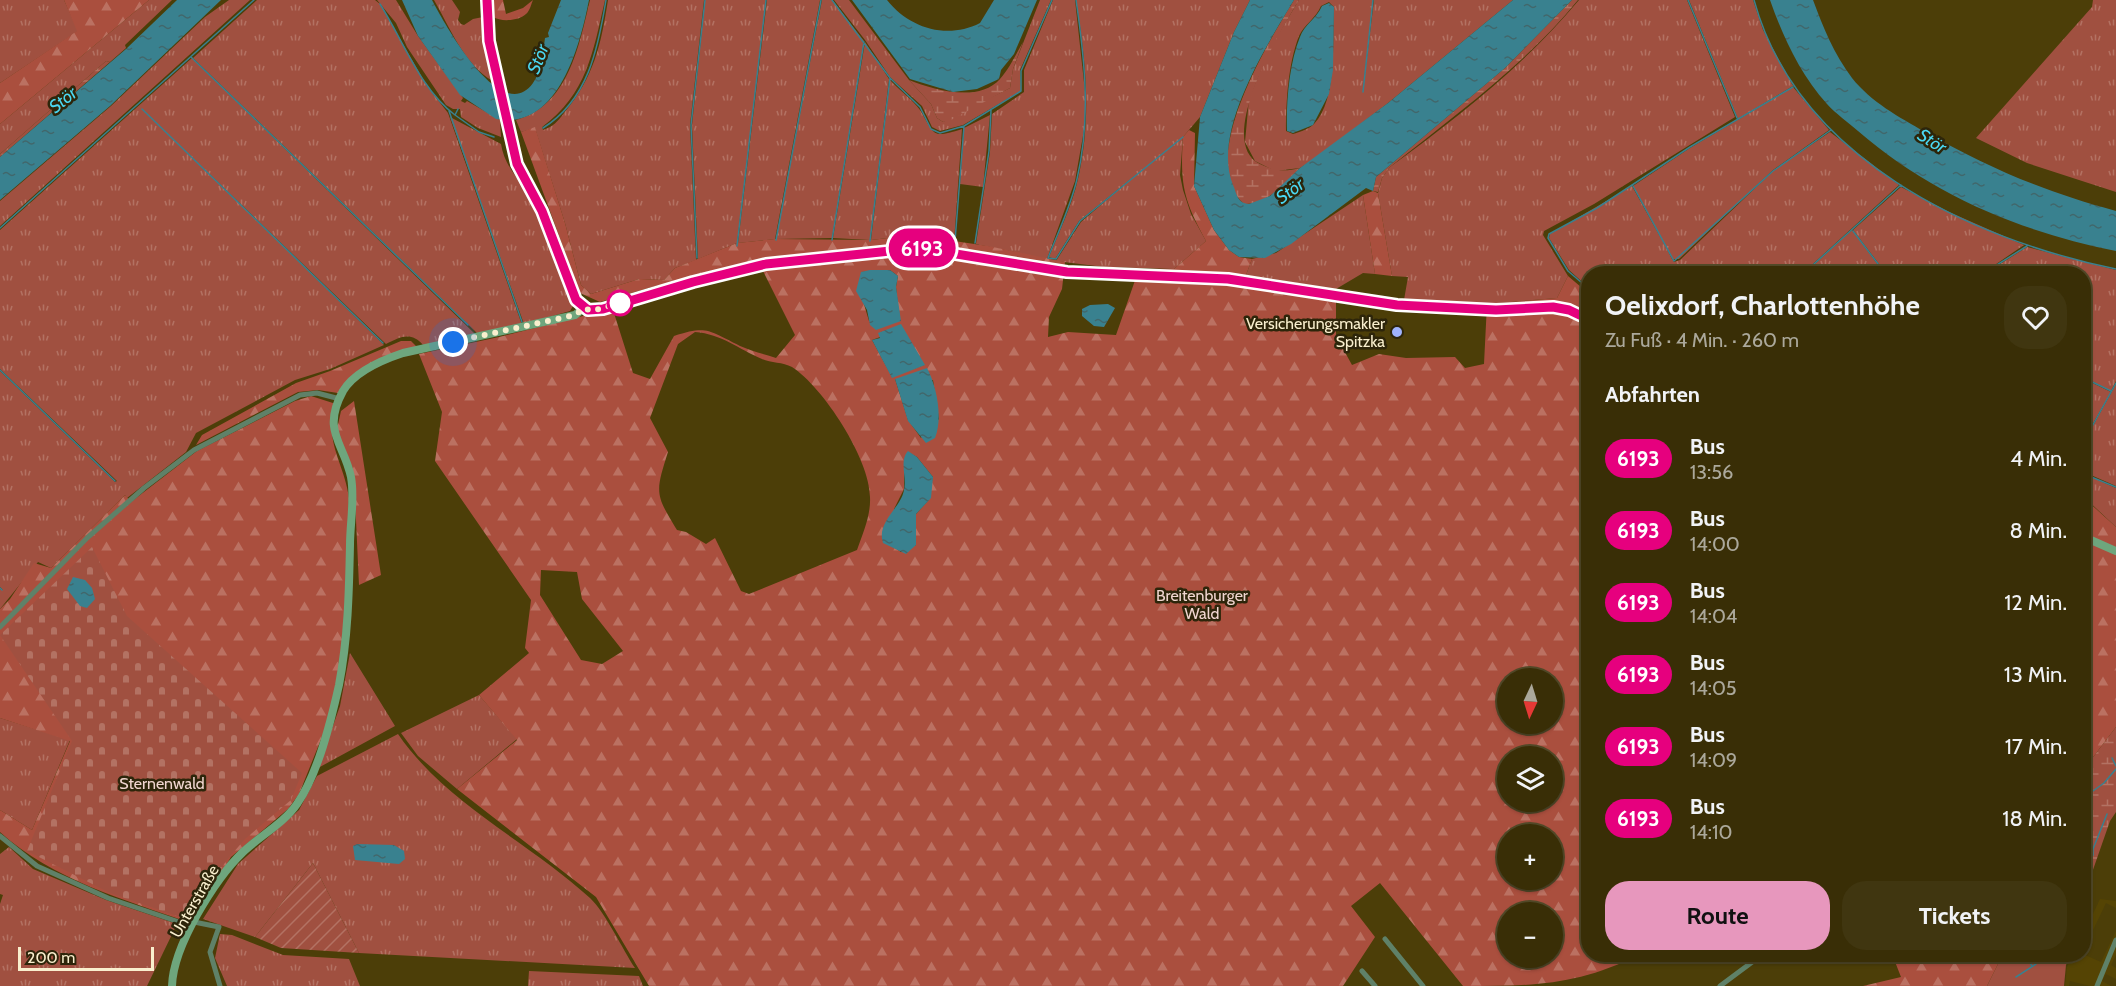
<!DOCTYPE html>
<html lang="de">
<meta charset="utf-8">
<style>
:root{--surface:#392e06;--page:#403610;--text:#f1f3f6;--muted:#aba89b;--line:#534a28;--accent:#e797bd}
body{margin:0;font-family:Cabin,sans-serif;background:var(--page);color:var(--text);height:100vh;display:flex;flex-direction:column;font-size:22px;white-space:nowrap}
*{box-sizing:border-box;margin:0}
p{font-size:20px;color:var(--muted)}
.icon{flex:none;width:33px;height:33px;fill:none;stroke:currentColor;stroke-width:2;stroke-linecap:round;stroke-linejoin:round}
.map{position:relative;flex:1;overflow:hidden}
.panel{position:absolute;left:1581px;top:266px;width:510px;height:696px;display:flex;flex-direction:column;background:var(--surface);border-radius:24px;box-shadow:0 2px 4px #0004,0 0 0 2px var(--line)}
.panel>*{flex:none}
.badge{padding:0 12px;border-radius:20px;font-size:21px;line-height:39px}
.needle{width:39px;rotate:184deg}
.buttons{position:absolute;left:1497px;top:668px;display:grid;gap:12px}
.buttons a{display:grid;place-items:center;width:66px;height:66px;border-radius:50%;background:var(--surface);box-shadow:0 2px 4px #0004,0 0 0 2px var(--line);font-size:30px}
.scale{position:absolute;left:18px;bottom:15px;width:136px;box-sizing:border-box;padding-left:6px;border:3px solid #f9efce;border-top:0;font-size:16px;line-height:21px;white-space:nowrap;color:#f9efce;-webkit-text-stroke:4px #2d250a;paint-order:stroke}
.you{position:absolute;width:30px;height:30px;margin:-15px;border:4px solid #fff;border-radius:50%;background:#1a73e8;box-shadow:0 0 0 9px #1a73e833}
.map>.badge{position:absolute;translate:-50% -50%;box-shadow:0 0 0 3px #fff}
h2{padding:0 24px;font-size:22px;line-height:54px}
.round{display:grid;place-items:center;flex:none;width:63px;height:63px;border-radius:24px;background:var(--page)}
.summary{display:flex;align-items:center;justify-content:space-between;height:102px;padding:0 24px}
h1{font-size:28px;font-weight:800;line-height:45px}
.button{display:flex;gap:12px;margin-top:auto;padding:12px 24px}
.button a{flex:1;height:69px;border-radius:24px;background:var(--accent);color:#111;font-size:24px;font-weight:800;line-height:69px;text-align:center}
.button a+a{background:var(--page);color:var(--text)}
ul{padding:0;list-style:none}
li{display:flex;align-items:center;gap:18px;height:72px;padding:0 24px}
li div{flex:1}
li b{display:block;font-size:22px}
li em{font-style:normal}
li .badge{min-width:66px;font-weight:700;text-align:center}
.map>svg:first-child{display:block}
.built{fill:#554404}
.grass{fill:url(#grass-tufts);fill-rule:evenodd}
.forest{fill:url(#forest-firs);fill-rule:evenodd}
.wetland{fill:url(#wetland-marsh)}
.cemetery{fill:url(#cemetery-stones)}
.park{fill:#a05040}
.garden{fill:url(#garden-furrows)}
.water{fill:url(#water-ripples)}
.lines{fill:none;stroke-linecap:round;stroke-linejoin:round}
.stream{stroke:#39818f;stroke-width:1.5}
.street{stroke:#5f8168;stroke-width:5}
.secondary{stroke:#6ea67d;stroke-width:8}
.line-casing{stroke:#fff;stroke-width:14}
.line{stroke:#e6007e;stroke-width:9}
.walk{stroke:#f9efce;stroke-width:6;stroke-dasharray:0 10.8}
.stop-dot{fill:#fff;stroke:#e6007e;stroke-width:3}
.poi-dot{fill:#a0b3fd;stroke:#2d250a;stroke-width:2}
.labels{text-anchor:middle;stroke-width:5;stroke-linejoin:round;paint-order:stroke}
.poi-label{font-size:16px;fill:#f9efce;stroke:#2d250a;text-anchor:end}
.park-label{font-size:16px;fill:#f1d6d0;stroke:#2d250a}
.street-label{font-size:16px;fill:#f9efce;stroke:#2d250a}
.water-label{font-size:18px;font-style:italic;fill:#4bd8f2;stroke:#2d250a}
</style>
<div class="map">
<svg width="2116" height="986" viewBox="0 0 2116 986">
<defs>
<pattern id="grass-tufts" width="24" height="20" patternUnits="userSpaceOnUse" patternTransform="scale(1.5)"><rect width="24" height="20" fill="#a05040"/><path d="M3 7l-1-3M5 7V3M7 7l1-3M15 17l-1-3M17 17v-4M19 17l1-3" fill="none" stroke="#b37263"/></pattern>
<pattern id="forest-firs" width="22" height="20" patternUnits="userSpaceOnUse" patternTransform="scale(1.5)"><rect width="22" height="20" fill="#aa4f3e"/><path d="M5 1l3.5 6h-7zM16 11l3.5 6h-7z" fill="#bb7162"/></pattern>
<pattern id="wetland-marsh" width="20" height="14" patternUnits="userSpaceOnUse" patternTransform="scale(1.5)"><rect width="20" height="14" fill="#a05040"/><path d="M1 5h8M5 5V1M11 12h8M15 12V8" fill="none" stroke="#b37263"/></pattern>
<pattern id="cemetery-stones" width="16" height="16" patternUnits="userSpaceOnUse" patternTransform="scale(1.5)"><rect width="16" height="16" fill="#a05040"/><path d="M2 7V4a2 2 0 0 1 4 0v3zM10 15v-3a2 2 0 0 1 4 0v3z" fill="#b37263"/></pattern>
<pattern id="garden-furrows" width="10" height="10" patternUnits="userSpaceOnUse" patternTransform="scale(1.5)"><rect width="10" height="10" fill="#a05040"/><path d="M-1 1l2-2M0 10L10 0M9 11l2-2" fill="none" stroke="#b37263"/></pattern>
<pattern id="water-ripples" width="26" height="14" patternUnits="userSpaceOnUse" patternTransform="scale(1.5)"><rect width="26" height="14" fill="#39818f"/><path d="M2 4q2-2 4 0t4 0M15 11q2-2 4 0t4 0" fill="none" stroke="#41676b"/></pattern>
</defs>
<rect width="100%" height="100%" fill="#4c3e08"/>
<!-- built -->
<path class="built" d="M 2100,899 L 2116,901 L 2116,908 L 2106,903 L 2084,949 L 2084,933 Z
M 2116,931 L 2116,955 L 2111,965 L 2116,968 L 2116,979 L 2106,974 L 2102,981 L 2111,986 L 2090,986 L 2070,981 L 2069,986 L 2065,986 L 2067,967 L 2073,954 L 2083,954 L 2101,962 Z"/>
<!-- grass -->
<path class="grass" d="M 0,0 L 64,0 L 78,31 L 0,83 Z
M 149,0 L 172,0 L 125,45 L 126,48 L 110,62 L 106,61 L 0,154 L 0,124 Z
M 229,0 L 250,0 L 0,226 L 0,201 L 111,106 L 205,17 Z
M 257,0 L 375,0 L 380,4 L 427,86 L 448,113 L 522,325 L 477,333 L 193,58 Z
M 377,0 L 396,0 L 418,36 L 463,98 L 461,101 L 465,103 L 467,101 L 500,120 L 501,137 L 478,128 L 461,117 L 460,109 L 453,109 L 446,105 L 407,47 L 396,23 Z
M 434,0 L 452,0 L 460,12 L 458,20 L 461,24 L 464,25 L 473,19 L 483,17 L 493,81 C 465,66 449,26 434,0 Z
M 590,0 L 605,0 C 593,52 587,94 542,127 L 543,130 C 554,126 557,122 564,113 C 594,77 601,45 608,0 L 704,0 L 690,125 L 696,260 L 675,268 L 664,280 L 639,279 L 591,294 L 581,285 L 565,223 L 535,128 L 521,132 L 516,120 C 568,106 579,46 590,0 Z
M 705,0 L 766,0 L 737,243 L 698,259 L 692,125 Z
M 767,0 L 820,0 L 775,239 L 738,243 Z
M 822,0 L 832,0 L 864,41 L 832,238 L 776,239 Z
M 834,0 L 849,0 L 909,80 L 931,104 L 937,118 L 943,122 L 1010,88 L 1013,69 L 1040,0 L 1051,0 L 1020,70 L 1021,91 L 963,125 L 940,131 L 932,127 L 922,106 L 890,77 L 865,40 Z
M 1053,0 L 1075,0 L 1086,101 L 1084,130 L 1075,181 L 1047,259 L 976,244 L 990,152 L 992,114 L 1024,92 L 1024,70 Z
M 1076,0 L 1250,0 L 1234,32 L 1200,117 L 1183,137 L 1180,175 L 1183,190 L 1191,214 L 1206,241 L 1174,269 L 1104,267 L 1056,261 L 1081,222 L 1137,174 L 1079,221 L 1055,259 L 1049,257 C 1059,232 1072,206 1078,179 C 1092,118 1086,61 1076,0 Z
M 1299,0 L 1373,0 L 1363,90 L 1374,0 L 1513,0 L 1388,103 L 1317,157 L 1300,168 L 1275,171 L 1255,161 L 1245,142 L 1249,99 L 1269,50 ZM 1329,2 L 1334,7 C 1332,40 1338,99 1314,124 C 1309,129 1300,132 1293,134 L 1286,131 C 1286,102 1288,64 1299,36 C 1304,25 1316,18 1321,6 Z
M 1579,0 L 1687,0 L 1735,117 L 1594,204 L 1544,231 L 1543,235 L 1568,276 L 1557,298 L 1487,304 L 1404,300 L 1408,277 L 1392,276 L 1378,193 L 1382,178 L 1390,167 C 1457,118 1526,64 1579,0 Z
M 1689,0 L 1753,0 L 1763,30 L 1793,86 L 1738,119 Z
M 2093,0 L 2116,0 L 2116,192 L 2027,163 L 1976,138 L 2092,7 Z
M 865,42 L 889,79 L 870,240 L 833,238 Z
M 192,58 L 475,334 L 423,345 C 411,331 400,337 386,344 L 197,162 L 384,345 L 330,369 L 295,380 L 196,433 L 186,452 L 127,498 L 125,495 L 51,568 L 38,562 L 0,609 L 0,589 L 3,590 L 0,587 L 0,371 L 115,482 L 117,481 L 0,369 L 0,230 Z
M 890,80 C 899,90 913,100 920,110 C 935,135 931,139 962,129 L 954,242 L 913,235 L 871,240 Z
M 1793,87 L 1829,130 L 1773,170 L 1679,259 L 1672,259 L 1633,186 L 1690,148 Z
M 990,115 L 983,187 L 960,184 L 964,128 Z
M 450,117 L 501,144 C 505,172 531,191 543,216 C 555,245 563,276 573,306 L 570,311 L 524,324 Z
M 1830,132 L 1899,185 L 1803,273 L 1588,273 L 1588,287 L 1569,270 L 1549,238 L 1550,234 L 1632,186 L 1674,262 L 1680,260 L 1773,171 Z
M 1901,187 L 1949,212 L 2024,245 L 1983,273 L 1886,273 L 1853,230 Z
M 1363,195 L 1375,274 L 1363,273 L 1336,289 L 1246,275 L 1252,259 L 1276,253 Z
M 1852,230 L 1884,273 L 1805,273 Z
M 2027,247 L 2116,270 L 2116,381 L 2111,391 L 2084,377 L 2084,273 L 1986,273 Z
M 2084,379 L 2111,392 L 2084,439 Z
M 2116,384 L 2116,486 L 2084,472 L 2084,442 Z
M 2084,474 L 2116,488 L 2116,527 L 2084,497 Z
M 350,653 L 395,726 L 318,768 L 340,706 Z
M 479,695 L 517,739 L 457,789 L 418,756 L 401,733 Z
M 0,718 L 70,740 L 32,830 L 0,810 Z
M 398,734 C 446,804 529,842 590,898 C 605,912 623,950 635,968 L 359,953 L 313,863 L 255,937 L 203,919 L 238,864 L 299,810 L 317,776 Z
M 9,847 L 33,869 L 106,900 L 177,924 L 147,986 L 0,986 L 0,904 L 3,895 L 0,894 L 0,854 Z
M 220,934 L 232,935 L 283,955 L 349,959 L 360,986 L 227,986 L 215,958 Z
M 529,971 L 639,976 L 643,986 L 528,986 Z"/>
<!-- forest -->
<path class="forest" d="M 64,0 L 149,0 L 0,124 L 0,83 L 77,31 Z
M 492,0 L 503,0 L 506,14 L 523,8 L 533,0 C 531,4 530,11 526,14 C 519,21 501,22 493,17 Z
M 535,127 L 565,223 L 581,285 L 591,294 L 639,279 L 664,280 L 675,268 L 737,243 L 775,239 L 871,240 L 913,235 L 988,246 L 1065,262 L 1062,289 L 1049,317 L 1048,337 L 1068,332 L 1116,335 L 1139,269 L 1174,269 L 1206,241 C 1183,199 1180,184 1183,137 L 1189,130 L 1195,133 L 1194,186 L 1214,230 L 1229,250 L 1239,257 L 1252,259 L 1246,275 L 1336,289 L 1336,336 L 1352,365 L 1379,354 L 1406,358 L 1455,357 L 1465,368 L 1484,364 L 1487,304 L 1557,298 L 1568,276 L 1588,293 L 1588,954 L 1640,954 C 1578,986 1531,986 1463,986 L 1380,883 L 1351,906 L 1375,937 L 1343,986 L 649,986 L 596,897 L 457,789 L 517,740 L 479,695 L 529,653 L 525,648 L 531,600 L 435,461 L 442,412 L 419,354 L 499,337 L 603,311 L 659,285 L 600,302 L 580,293 L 521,132 ZM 762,269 L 795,335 L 776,358 C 764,354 751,351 740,346 C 709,331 708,325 674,336 L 650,379 L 633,373 L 613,310 L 669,290 ZM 890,270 L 898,276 L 896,287 L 899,315 L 869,321 L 863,301 L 861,272 ZM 902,329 L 924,365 L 892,377 L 872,340 ZM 695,332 C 722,334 738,349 762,359 C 771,363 783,362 792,367 C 823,387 870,459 870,497 C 871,515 863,533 857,550 L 749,594 L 741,591 L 715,538 L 706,544 L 686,532 L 677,530 C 655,494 655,493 668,452 L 650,418 L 678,344 ZM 895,379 L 933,380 L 939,419 L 921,438 L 908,420 ZM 908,452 L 917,457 L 933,477 L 927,502 L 916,514 L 916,545 L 901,552 L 892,546 L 894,509 L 904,489 L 904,463 ZM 541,570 L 577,572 L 582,599 L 623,651 L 602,664 L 581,660 L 540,595 ZM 1508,678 L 1552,678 L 1552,723 L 1508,723 ZM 1508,756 L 1552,756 L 1552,801 L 1508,801 ZM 1508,834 L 1552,834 L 1552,879 L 1508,879 ZM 1508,912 L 1552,912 L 1552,957 L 1508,957 Z
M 1373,191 L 1378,193 L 1392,276 L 1375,274 L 1363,195 Z
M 401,341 L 411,341 L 417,347 L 372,362 L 338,393 L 318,390 L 298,392 L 196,445 L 202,435 L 296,383 L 330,371 Z
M 311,396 L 336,404 C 323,442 344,461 349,498 L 344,631 L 336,686 L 326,727 L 299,794 L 288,809 L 231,857 L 191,923 C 125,900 53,880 0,832 L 0,810 L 32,830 L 70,741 L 0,718 L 0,609 L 10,599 L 34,563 L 51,568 L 125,495 L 131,502 L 197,451 L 295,401 Z
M 354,401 L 381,575 L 359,585 L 355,498 L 337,429 L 341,411 Z
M 2084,498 L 2116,527 L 2116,727 L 2084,769 Z
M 1892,954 L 2003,954 L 1987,986 L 1863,986 L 1901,977 Z"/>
<!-- wetland -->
<path class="wetland" d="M 1294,0 L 1299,0 C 1283,27 1213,141 1260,164 C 1275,171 1284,172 1300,168 C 1285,183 1267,205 1244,204 C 1195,161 1268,43 1294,0 Z
M 1572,0 L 1578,0 C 1525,65 1455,115 1390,167 L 1382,178 L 1378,192 L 1373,191 L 1376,177 L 1505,68 Z
M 1023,42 L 1013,69 L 1010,88 L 951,120 L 943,122 L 937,118 L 931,104 L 909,80 C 934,90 979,103 1000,79 C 1009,69 1016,54 1023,42 Z
M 106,61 L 110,62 L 0,157 L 0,154 Z
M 2116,727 L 2116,812 L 2110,821 L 2087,887 L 2084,886 L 2084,769 Z"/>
<!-- cemetery -->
<path class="cemetery" d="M 92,547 L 127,616 L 302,773 L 291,800 L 245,839 L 226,861 L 192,918 L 186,919 L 110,893 L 27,851 L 72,741 L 0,635 Z"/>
<!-- park -->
<path class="park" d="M 2003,954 L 2071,954 L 2066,965 L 2064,986 L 1987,986 Z"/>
<!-- garden -->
<path class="garden" d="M 313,863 L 359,953 L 281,948 L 255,937 Z"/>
<!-- water -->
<path class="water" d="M 177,0 L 221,0 L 110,106 L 0,200 L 0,157 L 126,49 Z
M 402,0 L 432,0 C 443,21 501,128 533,83 C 542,70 543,52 545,38 L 549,37 L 548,33 L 561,0 L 589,0 C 580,46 558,131 496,119 L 460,95 L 418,36 Z
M 852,0 L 887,0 C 909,28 947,40 980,23 L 994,0 L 1037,0 L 1014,54 L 1001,70 L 999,79 L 977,89 L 953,92 L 910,79 Z
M 1250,0 L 1294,0 C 1267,45 1211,132 1233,185 C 1237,194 1237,203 1249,204 L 1270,196 L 1300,168 L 1388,103 L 1513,0 L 1572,0 L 1505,68 L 1376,177 L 1373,191 L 1366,188 L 1291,244 L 1265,258 L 1239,257 L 1229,250 L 1214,230 L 1194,186 L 1200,117 L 1234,32 Z
M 1770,0 L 1813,0 C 1823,27 1834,54 1852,78 C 1871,102 1899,117 1925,132 C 1989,168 2045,192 2116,211 L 2116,251 C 2021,232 1932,195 1858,131 C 1848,122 1836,114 1827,104 C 1800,74 1783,37 1770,0 Z
M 1329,3 L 1334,7 L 1333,70 L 1329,94 L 1313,125 L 1293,133 L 1287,131 C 1286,103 1289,64 1300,37 C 1304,25 1317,18 1322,6 Z
M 870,270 L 890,270 L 898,276 L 896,287 L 901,321 L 876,330 L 870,325 L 867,310 L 856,291 L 861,272 Z
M 1108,304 L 1115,308 L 1104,327 L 1094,326 L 1082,316 L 1082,309 L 1090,305 Z
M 901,324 L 925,365 L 892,378 L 872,340 L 880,338 L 878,333 Z
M 927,368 C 937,387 943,418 935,438 L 926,443 L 908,421 L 895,379 Z
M 908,451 L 917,457 L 933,477 L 931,498 L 916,514 L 916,545 L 906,554 L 883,543 C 876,522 901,508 904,490 C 907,477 899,461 908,451 Z
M 73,577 L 85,580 L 92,588 L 95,599 L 87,608 L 80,606 L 67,589 Z
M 357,844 L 394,845 L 404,851 L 405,859 L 399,864 L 355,860 L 353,846 Z"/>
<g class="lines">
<!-- stream -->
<path class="stream" d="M 832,0 L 890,78 L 920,107 L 931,129 L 940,133 L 964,126 L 1021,91 L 1021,71 L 1052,0
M 1076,0 C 1085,61 1091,119 1077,179 C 1071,206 1058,232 1048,258 L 1056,259 L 1080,221 L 1183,137
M 1688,0 L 1737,118
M 1754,0 C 1797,157 1969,239 2116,269
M 380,4 C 403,40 420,89 455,115
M 191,57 L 468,325
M 1363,92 L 1373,0
M 142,109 L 383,343
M 458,109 L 455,115 L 479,132 L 494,137
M 449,111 L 522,322
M 543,128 C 588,100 598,49 606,0
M 1633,186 L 1674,261 L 1773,171 L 1831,130
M 0,228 L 254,0
M 1853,231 L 1885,273
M 776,240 L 821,0
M 832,240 L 864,42
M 870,241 L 890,78
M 955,241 L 964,126
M 975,243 L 989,151 L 991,110
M 737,246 L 766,0
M 697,258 L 691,125 L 705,0
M 1804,273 L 1901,185
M 1984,273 L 2027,246
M 1588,288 L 1568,271 L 1548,238 L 1549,234 L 1597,208 L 1690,147 L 1793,87
M 0,370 L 115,481
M 2084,378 L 2111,391
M 2084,441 L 2116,383
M 2084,474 L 2116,487
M 0,588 L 2,590
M 2112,758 L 2116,766
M 2084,811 L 2087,805 L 2086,796 L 2104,783 L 2116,769
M 2084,828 L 2086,838 L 2084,847
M 2084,870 L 2093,855 L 2093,849 L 2107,814
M 2032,966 L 2028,960 L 2038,958
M 2016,977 L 2036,964 L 2039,954"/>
<!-- street -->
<path class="street" d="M 0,627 L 87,538 L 144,488 L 194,450 L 300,395 L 317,393 L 340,399
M 0,836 L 37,866 L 108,898 L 191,926
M 194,922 L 219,927 L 210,952 L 220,986
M 1385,939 L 1423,986
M 1362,971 L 1375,986
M 1720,986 L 1763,954
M 2097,986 L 2116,940"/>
<!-- secondary -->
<path class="secondary" d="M 487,0 L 489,41 L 517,164 L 542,211 L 576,300 L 588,310 L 603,309 L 693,282 L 766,264 L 919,248 L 1067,272 L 1228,279 L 1397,305 L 1496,310 L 1553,307 L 1569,310 L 1588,319
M 2084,537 L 2116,551
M 172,986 C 173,946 215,879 243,852 C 260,836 284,823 297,804 C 318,774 331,721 339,685 C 348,638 349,593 350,545 C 350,523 355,499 351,477 C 344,443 321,431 343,391 C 355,371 382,360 403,353 L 575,315 L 584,308"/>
</g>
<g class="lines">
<!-- line casing -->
<g class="line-casing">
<path id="line" d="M 487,0 L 489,41 L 517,164 L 542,211 L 576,300 L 588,310 L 603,309 L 693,282 L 766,264 L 919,248 L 1067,272 L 1228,279 L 1397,305 L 1496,310 L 1553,307 L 1569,310 L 1588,319"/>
</g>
<!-- line -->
<use href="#line" class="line"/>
<!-- walk -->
<path class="walk" d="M 453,342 L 575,315 L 584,308 L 592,311 L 620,303"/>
</g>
<!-- markers -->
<circle class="stop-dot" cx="620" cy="303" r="12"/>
<circle class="poi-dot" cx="1397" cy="332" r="6"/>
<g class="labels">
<!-- poi labels -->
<g class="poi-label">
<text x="1385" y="329">Versicherungsmakler<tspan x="1385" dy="18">Spitzka</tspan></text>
</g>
<!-- park labels -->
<g class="park-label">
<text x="1202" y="601">Breitenburger<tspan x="1202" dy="18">Wald</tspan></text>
<text x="162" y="789">Sternenwald</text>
</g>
<!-- street labels -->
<g class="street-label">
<text transform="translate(194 901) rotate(-60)" y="6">Unterstraße</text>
</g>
<!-- water labels -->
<g class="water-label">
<text transform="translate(538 59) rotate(-69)" y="6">Stör</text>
<text transform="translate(63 100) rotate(-39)" y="6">Stör</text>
<text transform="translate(1932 141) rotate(32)" y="6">Stör</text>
<text transform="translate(1290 191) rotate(-36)" y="6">Stör</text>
</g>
</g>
</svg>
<div class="buttons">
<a><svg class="needle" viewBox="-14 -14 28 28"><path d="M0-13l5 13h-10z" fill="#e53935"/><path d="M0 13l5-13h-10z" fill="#aba89b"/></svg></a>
<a><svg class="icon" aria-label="layers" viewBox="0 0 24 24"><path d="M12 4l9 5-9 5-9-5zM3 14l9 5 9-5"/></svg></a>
<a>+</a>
<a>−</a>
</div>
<div class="scale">200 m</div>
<div class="you" style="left:453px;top:342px"></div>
<b class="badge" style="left:922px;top:248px;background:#e6007e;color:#fff">6193</b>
<section class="panel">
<div class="summary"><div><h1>Oelixdorf, Charlottenhöhe</h1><p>Zu Fuß · 4 Min. · 260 m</p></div><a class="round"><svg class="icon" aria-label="heart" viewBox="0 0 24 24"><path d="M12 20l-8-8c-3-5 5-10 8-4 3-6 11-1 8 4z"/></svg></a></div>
<h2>Abfahrten</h2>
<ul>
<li><span class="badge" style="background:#e6007e;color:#fff">6193</span><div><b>Bus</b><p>13:56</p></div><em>4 Min.</em></li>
<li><span class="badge" style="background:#e6007e;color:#fff">6193</span><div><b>Bus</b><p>14:00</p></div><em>8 Min.</em></li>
<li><span class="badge" style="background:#e6007e;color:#fff">6193</span><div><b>Bus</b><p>14:04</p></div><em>12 Min.</em></li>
<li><span class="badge" style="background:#e6007e;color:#fff">6193</span><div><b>Bus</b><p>14:05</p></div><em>13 Min.</em></li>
<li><span class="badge" style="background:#e6007e;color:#fff">6193</span><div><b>Bus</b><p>14:09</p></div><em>17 Min.</em></li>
<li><span class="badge" style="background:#e6007e;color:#fff">6193</span><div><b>Bus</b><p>14:10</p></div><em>18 Min.</em></li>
</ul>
<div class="button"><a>Route</a><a>Tickets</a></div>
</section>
</div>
